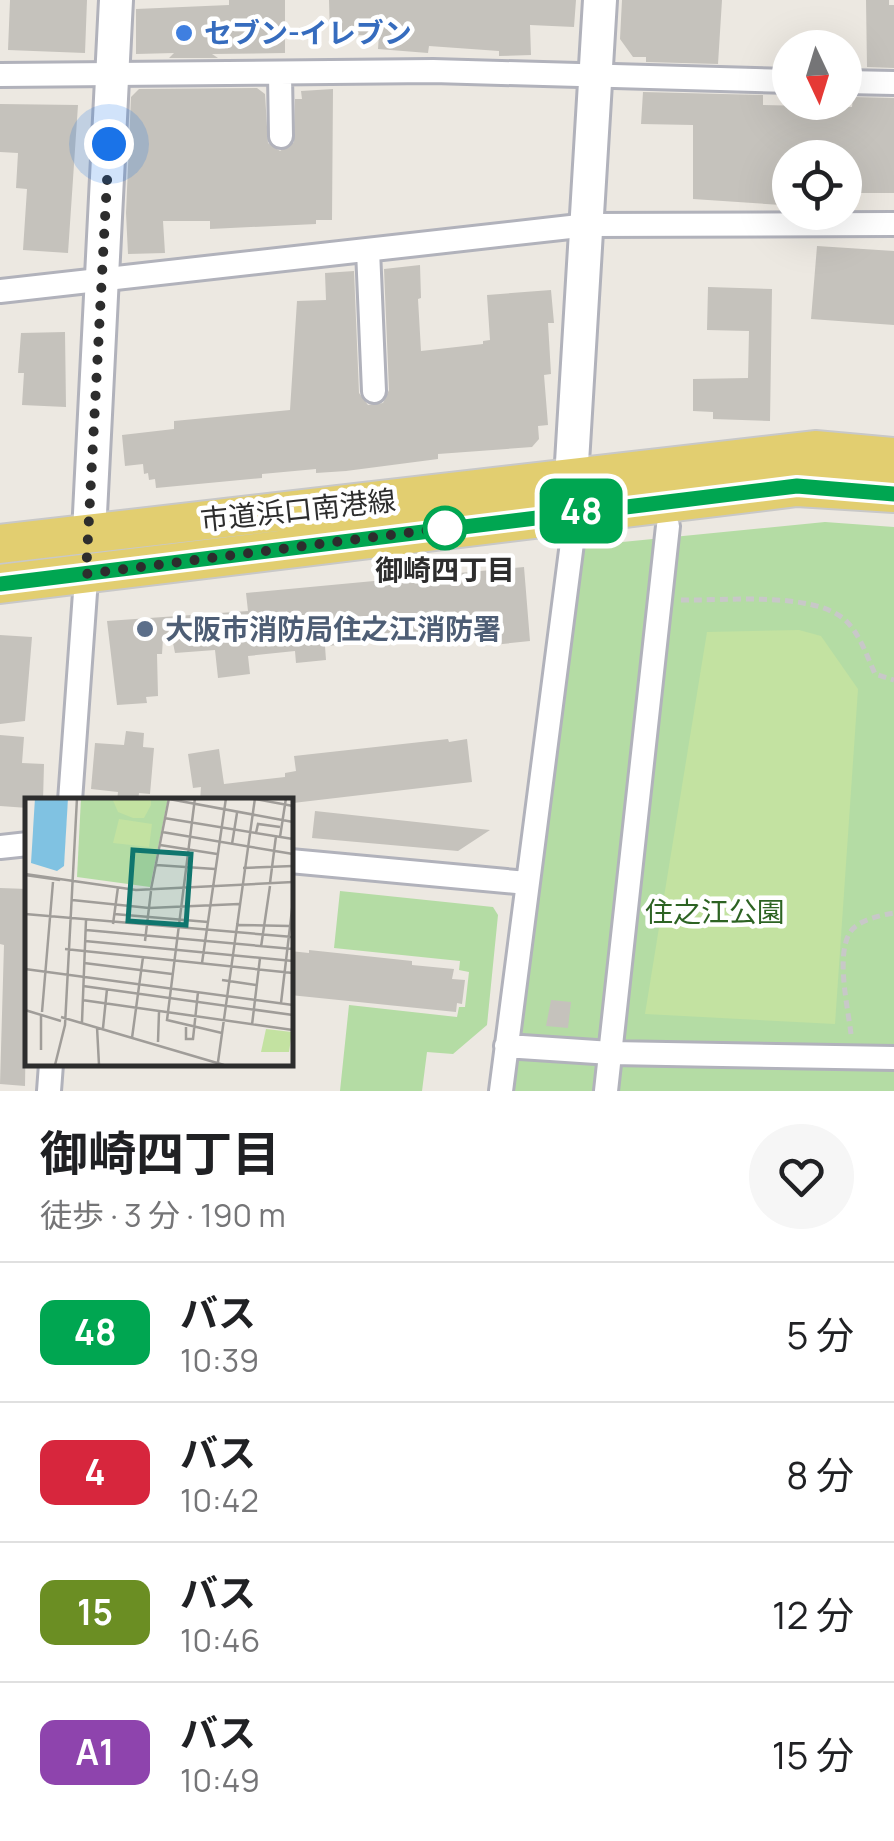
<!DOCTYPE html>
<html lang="ja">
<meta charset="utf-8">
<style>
:root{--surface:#fff;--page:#f6f6f6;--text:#202124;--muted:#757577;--line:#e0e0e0}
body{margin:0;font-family:Manrope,"Noto Sans JP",sans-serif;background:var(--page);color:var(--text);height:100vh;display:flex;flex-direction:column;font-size:38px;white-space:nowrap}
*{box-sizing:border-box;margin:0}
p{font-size:32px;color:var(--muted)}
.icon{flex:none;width:55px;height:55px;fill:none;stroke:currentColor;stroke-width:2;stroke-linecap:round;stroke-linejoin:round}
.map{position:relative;height:1091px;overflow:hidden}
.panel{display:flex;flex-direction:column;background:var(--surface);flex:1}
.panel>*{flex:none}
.badge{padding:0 20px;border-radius:15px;font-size:35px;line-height:65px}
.needle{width:65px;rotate:176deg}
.buttons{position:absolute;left:772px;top:30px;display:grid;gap:20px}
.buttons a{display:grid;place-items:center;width:90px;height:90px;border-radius:50%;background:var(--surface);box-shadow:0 10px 40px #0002;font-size:50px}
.you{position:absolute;width:50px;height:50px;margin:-25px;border:8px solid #fff;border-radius:50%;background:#1a73e8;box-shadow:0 0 0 15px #1a73e833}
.map>.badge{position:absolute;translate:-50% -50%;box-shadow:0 0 0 5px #fff}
.round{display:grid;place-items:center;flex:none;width:105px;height:105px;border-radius:52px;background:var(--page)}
.head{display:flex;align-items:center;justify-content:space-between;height:170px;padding:0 40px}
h1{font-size:48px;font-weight:700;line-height:75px}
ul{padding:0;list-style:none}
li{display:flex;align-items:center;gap:30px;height:140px;padding:0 40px;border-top:2px solid var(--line)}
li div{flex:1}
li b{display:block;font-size:38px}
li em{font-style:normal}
li .badge{min-width:110px;font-weight:700;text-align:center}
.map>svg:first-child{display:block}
.green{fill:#b4dca4}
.pitch{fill:#c3e2a1}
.building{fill:#c5c2bc}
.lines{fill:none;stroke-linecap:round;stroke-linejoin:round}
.street-casing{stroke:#b1b2bb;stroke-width:28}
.secondary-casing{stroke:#b1b2bb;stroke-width:38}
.primary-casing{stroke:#c8c8c8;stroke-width:42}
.path{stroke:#c8c8c8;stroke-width:5;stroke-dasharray:8 5;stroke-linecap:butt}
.street{stroke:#fff;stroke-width:22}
.secondary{stroke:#fff;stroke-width:32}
.primary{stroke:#e2ce70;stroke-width:38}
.line-casing{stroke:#fff;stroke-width:22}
.line{stroke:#00a651;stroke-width:15}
.walk{stroke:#2d2d2d;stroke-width:10;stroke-dasharray:0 18}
.shop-dot{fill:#3f7fe0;stroke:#fff;stroke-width:4}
.stop-dot{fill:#fff;stroke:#00a651;stroke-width:5}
.service-dot{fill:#5c6f8a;stroke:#fff;stroke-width:4}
.labels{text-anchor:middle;stroke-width:9;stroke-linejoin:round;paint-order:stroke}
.shop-label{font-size:28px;font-weight:bold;fill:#366cbe;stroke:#fff;text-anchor:start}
.street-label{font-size:28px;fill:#2d2d2d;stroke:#fff}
.stop-label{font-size:28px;font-weight:bold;fill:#2d2d2d;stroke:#fff}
.service-label{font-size:28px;font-weight:bold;fill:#4e5e75;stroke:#fff;text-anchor:start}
.park-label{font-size:28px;fill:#2d6323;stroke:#fff}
.inset-road{fill:none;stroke:#a09d99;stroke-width:2.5}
.view{fill:#0f766e;fill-opacity:0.15;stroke:#0f766e;stroke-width:5}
.inset-edge{fill:none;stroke:#2d2d2d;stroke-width:5}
</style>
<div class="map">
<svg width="894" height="1091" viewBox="0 0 894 1091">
<rect width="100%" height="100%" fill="#ece8e1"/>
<!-- green -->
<path class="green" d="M 825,522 L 894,527 L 894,1091 L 512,1091 L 582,546 Z
M 340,891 L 493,907 L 498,915 L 487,1025 L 453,1054 L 427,1052 L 422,1091 L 340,1091 L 349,1005 L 457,1017 L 459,1007 L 465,1007 L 469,972 L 459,970 L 460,961 L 334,948 Z"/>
<!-- pitch -->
<path class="pitch" d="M 799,630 L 821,636 L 858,689 L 835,1024 L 645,1014 L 707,632 Z"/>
<!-- building -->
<path class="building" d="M 10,0 L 87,0 L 85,53 L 8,50 Z
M 229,0 L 285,0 L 285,53 L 212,54 L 218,58 L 169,58 L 174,53 L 136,54 L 136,9 L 229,5 Z
M 329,0 L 576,0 L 574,27 L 530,25 L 531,55 L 499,56 L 499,51 L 429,46 L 428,53 L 378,49 L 379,34 L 330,37 Z
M 622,0 L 722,0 L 718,64 L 646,62 L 646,57 L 633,57 L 620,39 Z
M 866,0 L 889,0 L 889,5 L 894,5 L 894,68 L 867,67 Z
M 257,88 L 265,94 L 268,143 L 280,151 L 294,142 L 295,99 L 302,99 L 301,91 L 333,89 L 332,220 L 316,220 L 316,224 L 210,229 L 210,221 L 163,221 L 165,253 L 128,254 L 126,213 L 131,97 L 139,89 Z
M 643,92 L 763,95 L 763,105 L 852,107 L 853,97 L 894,98 L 894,193 L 845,193 L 845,158 L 790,158 L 790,196 L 781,196 L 781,205 L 693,199 L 693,125 L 641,124 Z
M 0,104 L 78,105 L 68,253 L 23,250 L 27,189 L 16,188 L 18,153 L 0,152 Z
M 817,246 L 894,251 L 894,325 L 811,319 Z
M 420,265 L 421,298 L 418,299 L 421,351 L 483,344 L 483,341 L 490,340 L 487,295 L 551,290 L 554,323 L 548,323 L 551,374 L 544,375 L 548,425 L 538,426 L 539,439 L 532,447 L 438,454 L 438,459 L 346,471 L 316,473 L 316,469 L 262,474 L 262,478 L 156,488 L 155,479 L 149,480 L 148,473 L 144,474 L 143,464 L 125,466 L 122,435 L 174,429 L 174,421 L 290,410 L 297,301 L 326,300 L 325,273 L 354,271 L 359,393 L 368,405 L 383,403 L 389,390 L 384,269 Z
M 708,287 L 772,289 L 770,421 L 713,419 L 713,412 L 693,411 L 693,379 L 748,378 L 749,331 L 707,330 Z
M 65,332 L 66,407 L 22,405 L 24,373 L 18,373 L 21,333 Z
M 524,567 L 530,641 L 483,646 L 481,634 L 325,646 L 326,660 L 296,663 L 295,651 L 248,656 L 250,674 L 218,678 L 215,650 L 175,653 L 172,638 L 163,638 L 162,654 L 157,654 L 158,696 L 146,697 L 147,703 L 117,705 L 107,621 L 248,611 L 246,593 Z
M 0,635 L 32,637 L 25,721 L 0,724 Z
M 126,731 L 144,733 L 143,747 L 154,748 L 150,794 L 139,793 L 138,801 L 117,801 L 118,792 L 91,789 L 95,743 L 124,745 Z
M 0,735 L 24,737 L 22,763 L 44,764 L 43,801 L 28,801 L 28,808 L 0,806 Z
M 448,739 L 449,742 L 467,739 L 472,782 L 293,803 L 200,801 L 201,787 L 193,788 L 188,754 L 219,749 L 224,784 L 285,777 L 285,773 L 296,771 L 294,756 Z
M 315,811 L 490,830 L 458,851 L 312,838 Z
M 0,888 L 28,889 L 25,1086 L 0,1084 L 4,945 L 0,944 Z
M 309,950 L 412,961 L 412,965 L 454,969 L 452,979 L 465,980 L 462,1004 L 457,1003 L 456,1012 L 290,995 L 290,951 L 309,953 Z
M 551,1000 L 571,1002 L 568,1028 L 546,1026 Z"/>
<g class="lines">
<!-- street casing -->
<g class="street-casing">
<path id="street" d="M 280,74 L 281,136
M 0,75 L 433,71 L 790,81
M 845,82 L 894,83
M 368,250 L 374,391
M 0,291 L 588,225 L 894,224
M 70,801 L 87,565
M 0,847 L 28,844
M 290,861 L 527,883
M 506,1046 L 611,1053 L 894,1058
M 49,1091 L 51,1064
M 501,1091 L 576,512
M 606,1091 L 668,526"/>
</g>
<!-- secondary casing -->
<g class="secondary-casing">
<path id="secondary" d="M 571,479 L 600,0
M 89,533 L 116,0"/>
</g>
<!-- primary casing -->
<g class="primary-casing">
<path id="primary" d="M 0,544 L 815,450 L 894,457
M 0,584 L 797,487 L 894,493"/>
</g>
<!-- path -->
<path class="path" d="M 681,600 C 724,601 810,591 844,619 C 859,632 867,656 875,674 L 894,680
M 851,1034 C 848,1008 835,953 851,931 C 859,920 881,915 894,913"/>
<!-- street -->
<use href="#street" class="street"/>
<!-- secondary -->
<use href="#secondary" class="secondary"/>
<!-- primary -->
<use href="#primary" class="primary"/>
</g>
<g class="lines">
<!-- line casing -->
<g class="line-casing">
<path id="line" d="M 0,584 L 797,486 L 894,494"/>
</g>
<!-- line -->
<use href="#line" class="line"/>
<!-- walk -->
<path class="walk" d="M 109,144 L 86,574 L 445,528"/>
</g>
<!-- markers -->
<circle class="shop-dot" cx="184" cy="33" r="10"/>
<circle class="stop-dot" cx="445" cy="528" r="20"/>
<circle class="service-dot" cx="145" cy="629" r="10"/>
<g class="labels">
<!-- shop labels -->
<g class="shop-label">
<text x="204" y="43">セブン-イレブン</text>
</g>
<!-- street labels -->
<g class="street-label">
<text transform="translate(298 510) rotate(-6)" y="10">市道浜口南港線</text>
</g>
<!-- stop labels -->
<g class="stop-label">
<text x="445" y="580">御崎四丁目</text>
</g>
<!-- service labels -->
<g class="service-label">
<text x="165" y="639">大阪市消防局住之江消防署</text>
</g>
<!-- park labels -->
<g class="park-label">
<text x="715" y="922">住之江公園</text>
</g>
</g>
<!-- overview -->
<g transform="translate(25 798)">
<rect width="268" height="268" fill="#ece8e1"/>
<path d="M 56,0 L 143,0 L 125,89 L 52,79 Z" fill="#b4dca4"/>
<path d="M 87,0 L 126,0 L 126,7 L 119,20 L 108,20 L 93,14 ZM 94,21 L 127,26 L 124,49 L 88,45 ZM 241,231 L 267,234 L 264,254 L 236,254 Z" fill="#c3e2a1"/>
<path d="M 10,0 L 43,0 L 39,68 L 32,73 L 6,65 Z" fill="#80c2e2"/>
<path class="inset-road" d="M 170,0 L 142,222 L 197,235M 225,0 L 268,8M 144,1 L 268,24M 139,20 L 268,41M 137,34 L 268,56M 231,35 L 233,26 L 255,29M 255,39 L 261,0M 207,46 L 212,15M 135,47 L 192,56M 131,67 L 190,71M 218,70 L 268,68M 0,76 L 111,92 L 268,84M 0,77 L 35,82M 245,85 L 251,38M 126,91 L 144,0M 47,102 L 124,110 L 214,106M 0,116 L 268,139M 89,116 L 183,124M 88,126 L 93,89M 211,127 L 265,128M 61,132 L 268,151M 60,143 L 268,163M 120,143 L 126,93M 236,149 L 245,88M 40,151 L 268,175M 59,165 L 147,176M 177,165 L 201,0M 0,171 L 268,207M 197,182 L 231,187M 58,188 L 268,217M 57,202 L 268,232M 256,205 L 268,103M 0,212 L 36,223M 17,214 L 28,84M 16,217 L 16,252M 36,219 L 199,267M 57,224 L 61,122M 227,227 L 235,160M 72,229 L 74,267M 161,229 L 161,241 L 168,241 L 173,194M 78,230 L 82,191M 107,240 L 118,159M 133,244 L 134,214M 193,264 L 230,0M 30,267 L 40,227 L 52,0"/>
<path class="view" d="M 108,52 L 166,56 L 161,127 L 103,123 Z"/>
<rect width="268" height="268" class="inset-edge"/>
</g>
</svg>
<div class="buttons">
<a><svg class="needle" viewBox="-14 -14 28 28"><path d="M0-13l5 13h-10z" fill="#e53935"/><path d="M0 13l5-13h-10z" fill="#757577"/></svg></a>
<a><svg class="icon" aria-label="locate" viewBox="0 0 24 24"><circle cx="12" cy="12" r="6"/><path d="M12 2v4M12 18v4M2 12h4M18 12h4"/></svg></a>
</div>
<div class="you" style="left:109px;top:144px"></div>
<b class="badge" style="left:581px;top:511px;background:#00a651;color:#fff">48</b>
</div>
<section class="panel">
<div class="head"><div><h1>御崎四丁目</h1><p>徒歩 · 3 分 · 190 m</p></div><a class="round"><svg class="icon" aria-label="heart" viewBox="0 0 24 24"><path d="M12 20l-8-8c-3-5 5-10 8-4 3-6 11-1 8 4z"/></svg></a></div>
<ul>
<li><span class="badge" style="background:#00a651;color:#fff">48</span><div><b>バス</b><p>10:39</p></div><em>5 分</em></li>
<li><span class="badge" style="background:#d7263d;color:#fff">4</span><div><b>バス</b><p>10:42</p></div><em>8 分</em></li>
<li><span class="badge" style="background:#6b8e23;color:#fff">15</span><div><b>バス</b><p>10:46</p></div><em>12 分</em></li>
<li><span class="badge" style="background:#8e44ad;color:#fff">A1</span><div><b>バス</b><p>10:49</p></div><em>15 分</em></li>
</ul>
</section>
